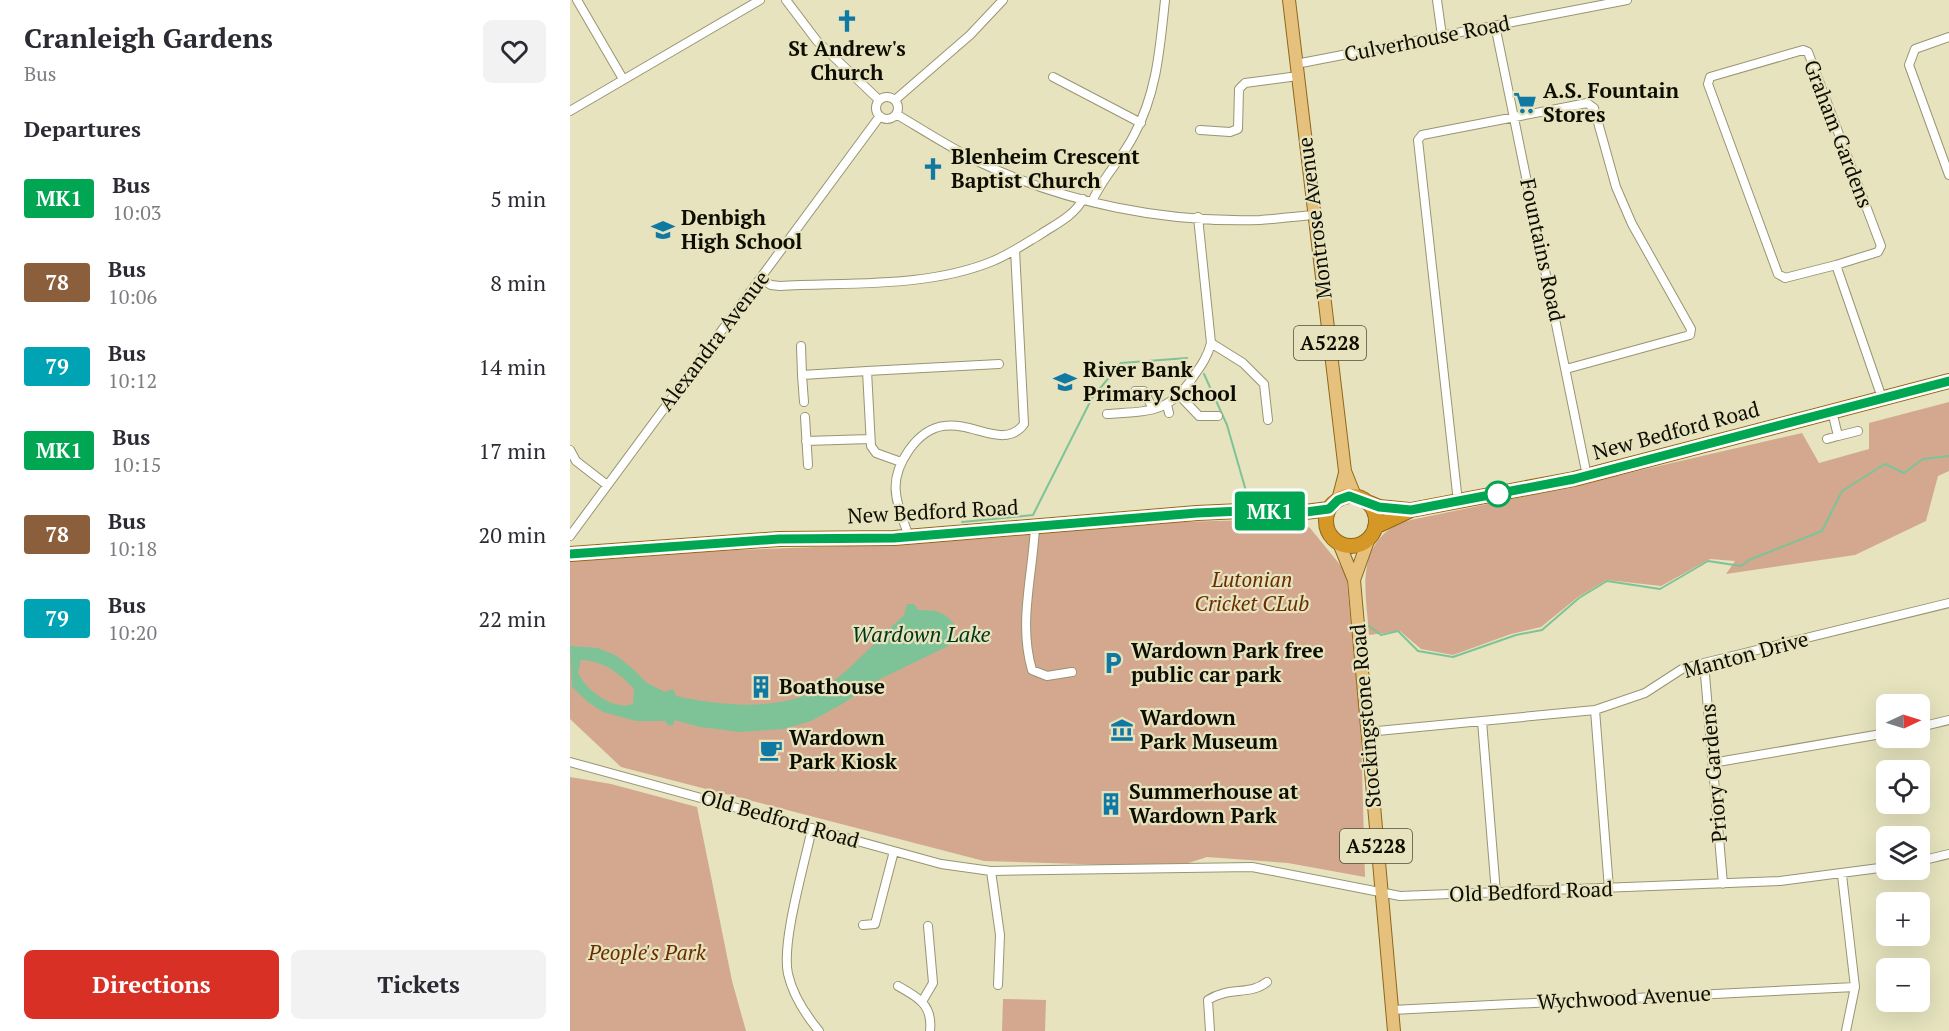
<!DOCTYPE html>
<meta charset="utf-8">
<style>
:root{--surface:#fff;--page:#f2f2f3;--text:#2b2b33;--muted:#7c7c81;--accent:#d93025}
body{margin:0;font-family:"PT Serif",serif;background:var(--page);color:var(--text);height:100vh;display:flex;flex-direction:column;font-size:22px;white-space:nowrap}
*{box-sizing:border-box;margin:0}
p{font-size:20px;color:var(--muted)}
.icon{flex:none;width:33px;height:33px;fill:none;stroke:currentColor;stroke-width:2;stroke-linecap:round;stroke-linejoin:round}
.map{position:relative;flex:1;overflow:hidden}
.sheet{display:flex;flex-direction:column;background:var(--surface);width:570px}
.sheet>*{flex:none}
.badge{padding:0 12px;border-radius:4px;font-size:21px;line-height:39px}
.needle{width:39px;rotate:86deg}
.fabs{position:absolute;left:1306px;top:694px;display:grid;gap:12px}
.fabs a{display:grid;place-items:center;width:54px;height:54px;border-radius:9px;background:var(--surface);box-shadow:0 6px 24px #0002;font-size:30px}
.map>.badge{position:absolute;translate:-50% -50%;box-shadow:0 0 0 3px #fff}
h2{padding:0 24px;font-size:22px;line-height:54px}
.round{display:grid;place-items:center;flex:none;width:63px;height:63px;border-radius:9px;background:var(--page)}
.overview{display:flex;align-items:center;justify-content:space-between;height:102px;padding:0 24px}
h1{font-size:28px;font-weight:700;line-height:45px}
.cta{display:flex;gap:12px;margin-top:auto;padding:12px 24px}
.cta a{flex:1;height:69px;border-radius:9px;background:var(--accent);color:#fff;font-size:24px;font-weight:700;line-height:69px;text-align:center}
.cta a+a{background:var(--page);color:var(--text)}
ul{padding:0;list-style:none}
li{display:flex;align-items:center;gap:18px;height:84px;padding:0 24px}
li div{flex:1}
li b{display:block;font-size:22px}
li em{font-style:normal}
li .badge{min-width:66px;font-weight:700;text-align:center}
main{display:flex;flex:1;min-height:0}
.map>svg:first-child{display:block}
.park{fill:#d3a88f}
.water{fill:#7ec397;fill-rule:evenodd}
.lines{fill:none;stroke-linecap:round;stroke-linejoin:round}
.stream{stroke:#7ec397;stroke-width:2}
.street-casing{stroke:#989573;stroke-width:10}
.primary-casing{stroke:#8f671a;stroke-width:14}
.highway-casing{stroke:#8f671a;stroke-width:16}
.street{stroke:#fff;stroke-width:8}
.primary{stroke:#e6c17d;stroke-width:12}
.highway{stroke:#d59827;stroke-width:14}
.line-casing{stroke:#fff;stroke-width:14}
.line{stroke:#00a651;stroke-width:9}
.stop-dot{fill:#fff;stroke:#00a651;stroke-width:3}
.labels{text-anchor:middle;stroke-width:4.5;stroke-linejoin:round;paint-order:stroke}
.shield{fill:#e6e3be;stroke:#4f4d3a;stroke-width:1.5}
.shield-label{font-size:20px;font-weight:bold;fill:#0e0d02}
.street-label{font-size:21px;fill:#0e0d02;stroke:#e6e3be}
.poi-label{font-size:21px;font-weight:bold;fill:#0e0d02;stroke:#e6e3be;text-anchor:start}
.park-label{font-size:21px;font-style:italic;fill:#692e00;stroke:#e6e3be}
.water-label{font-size:22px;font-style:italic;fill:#00361b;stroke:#e6e3be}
</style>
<main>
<section class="sheet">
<div class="overview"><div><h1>Cranleigh Gardens</h1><p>Bus</p></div><a class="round"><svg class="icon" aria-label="heart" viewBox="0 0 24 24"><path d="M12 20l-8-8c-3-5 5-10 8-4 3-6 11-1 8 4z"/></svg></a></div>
<h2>Departures</h2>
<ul>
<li><span class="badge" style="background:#00a651;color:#fff">MK1</span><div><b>Bus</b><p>10:03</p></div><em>5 min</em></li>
<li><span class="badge" style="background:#8b5e3c;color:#fff">78</span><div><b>Bus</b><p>10:06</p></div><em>8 min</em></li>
<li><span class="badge" style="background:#00a3b4;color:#fff">79</span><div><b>Bus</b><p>10:12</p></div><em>14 min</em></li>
<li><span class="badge" style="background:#00a651;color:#fff">MK1</span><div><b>Bus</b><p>10:15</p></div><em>17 min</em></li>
<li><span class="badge" style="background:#8b5e3c;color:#fff">78</span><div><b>Bus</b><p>10:18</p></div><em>20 min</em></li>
<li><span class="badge" style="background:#00a3b4;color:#fff">79</span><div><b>Bus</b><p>10:20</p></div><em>22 min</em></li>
</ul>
<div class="cta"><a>Directions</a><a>Tickets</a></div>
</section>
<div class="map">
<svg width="1379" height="1031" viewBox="0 0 1379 1031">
<rect width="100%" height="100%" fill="#e6e3be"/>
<!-- park -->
<path class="park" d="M 1379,402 L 1379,471 L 1368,476 L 1356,521 L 1285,555 L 1156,574 L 1165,561 L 1140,559 L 1091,586 L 1037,580 L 1008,597 L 971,627 L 941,634 L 883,655 L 851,649 L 830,631 L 799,635 C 796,591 784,546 831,522 L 985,490 L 1232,433 L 1249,463 L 1299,449 L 1299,423 Z
M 723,519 L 740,528 L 776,572 L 791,731 L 795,877 L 718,863 L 637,857 L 606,867 L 414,861 L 51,767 L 0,719 L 0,556 L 331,544 L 605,522 Z
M 0,777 L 41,784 L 127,807 L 162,981 L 176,1031 L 0,1031 Z
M 433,999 L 476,1000 L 475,1031 L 432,1031 Z"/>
<!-- water -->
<path class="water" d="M 337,604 L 344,604 L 348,610 C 366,610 375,611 385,626 L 384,639 L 378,646 L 304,682 L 274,703 L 241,721 L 213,729 L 171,732 L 130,727 L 104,720 L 104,724 L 99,726 L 95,721 L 66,721 L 33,712 L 19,703 L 2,687 L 0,646 L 28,648 L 45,655 L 62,668 L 77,683 L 95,692 L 103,689 L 106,696 C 165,708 228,714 277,670 C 297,652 314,633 334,615 ZM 11,660 C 35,661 49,673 64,689 L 63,704 C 43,711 16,690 8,673 Z"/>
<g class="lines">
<!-- stream -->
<path class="stream" d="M 634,374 L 657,425 L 678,498
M 392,522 L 463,515 L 522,398 L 551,363 L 617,358
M 799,626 L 811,635 L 828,631 L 848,651 L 883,657 L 946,635 L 972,630 L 1009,598 L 1037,581 L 1090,589 L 1138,561 L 1171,566 L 1179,560 L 1252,531 L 1272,491 L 1315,464 L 1334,473 L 1353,459 L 1379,456"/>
<!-- street casing -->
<g class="street-casing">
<path id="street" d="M 7,0 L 53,79
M 216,0 L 247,41 L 309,100
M 867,0 L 872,36
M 925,25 L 1017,476
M 1379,37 L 1345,49 L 1339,65 L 1379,175
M 726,64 L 1057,0
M 483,77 L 571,123
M306 108a11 11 0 1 1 22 0a11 11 0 1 1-22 0Z
M 325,100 L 400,35 L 433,0
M 0,111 L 190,0
M 326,114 C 353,130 381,148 409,162 C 495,203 595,223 690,220 C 708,219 726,216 745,215
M 630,130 L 660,132 L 668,129 L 669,89 L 675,83 L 728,76
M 522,202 C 532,178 552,159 564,135 C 587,93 590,47 595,0
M 628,217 L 641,343 L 673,363 L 694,384 L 698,420
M 1266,265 L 1215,278 L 1208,274 L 1138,84 L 1140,77 L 1233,50 L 1238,52 L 1311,246 L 1308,252 L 1266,265 L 1312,398
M 191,279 L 201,285 L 210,286 C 279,282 358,288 423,261 C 440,254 456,243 471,234 C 486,224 504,216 513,199
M 231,346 L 232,375 L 297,371
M 232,375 L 234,402
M 565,391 L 574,391 L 582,407
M 610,396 L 629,416 L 648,416
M 597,405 L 599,413
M 1262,411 L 1268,436 L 1288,431
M 537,414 C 578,411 599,414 623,377 C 631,366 638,356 641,343
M 235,417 L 238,465
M 1257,439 L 1268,436
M 236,441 L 300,439
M 0,450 L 6,461 L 37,485
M 331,462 L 306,453 L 301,446 L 297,371 L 429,364
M 888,502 L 848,140 L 852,135 L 1017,103 L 1024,108 L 1046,187 L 1062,224 L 1121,329 L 1120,335 L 996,369
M 465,526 C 463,574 448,623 462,670 L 477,676 L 502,672
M 0,536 L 310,116
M 339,537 C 327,502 316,483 339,450 C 380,392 427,460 454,424 L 445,250
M 1134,663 L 1153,884
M 1025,710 L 1039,889
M 912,721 L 926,893
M 1350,727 L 1379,720
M 797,732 L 1025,710 L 1075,693 L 1112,669 L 1134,663 L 1379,603
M 0,762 L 371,864 L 421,871 L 682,867 L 830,896 L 1210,881 L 1317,867
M 1142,763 L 1317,733
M 242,828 C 235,863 211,942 218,974 C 223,996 235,1014 249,1031
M 1350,861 L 1379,854
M 421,871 L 430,935 L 428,985
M 1272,875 L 1285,987 L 1276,1031
M 293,925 L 305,924 L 324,851
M 328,986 C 348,997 363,1005 360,1031
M 353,1000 L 363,983 L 358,926
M 822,1010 L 1285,987
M 640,1031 L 638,1000 C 659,986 679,996 697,982"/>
</g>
<!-- primary casing -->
<g class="primary-casing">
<path id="primary" d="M 719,0 L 775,471 L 785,496
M 768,500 L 775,473
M 769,543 L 784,580 L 824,1031
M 784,580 L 799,538"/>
</g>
<!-- highway casing -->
<g class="highway-casing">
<path id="highway" d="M756 521a25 25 0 1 1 50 0a25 25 0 1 1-50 0Z
M 797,502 L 809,507 L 839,510
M 805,527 L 841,510 L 1004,479 L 1379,381
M 0,554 L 209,539 L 324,538 L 627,513 L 693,510 L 727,513 L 759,509"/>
</g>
<!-- street -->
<use href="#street" class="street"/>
<!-- primary -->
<use href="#primary" class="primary"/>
<!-- highway -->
<use href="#highway" class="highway"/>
</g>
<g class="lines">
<!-- line casing -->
<g class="line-casing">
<path id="line" d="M 0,554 L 209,539 L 324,538 L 627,513 L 693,510 L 728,513 L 759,509 L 768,500 L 779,496 L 809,507 L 841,510 L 1004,479 L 1379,381"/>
</g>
<!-- line -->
<use href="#line" class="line"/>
</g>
<!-- icons -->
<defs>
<g id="church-bare" transform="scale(1.8)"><path d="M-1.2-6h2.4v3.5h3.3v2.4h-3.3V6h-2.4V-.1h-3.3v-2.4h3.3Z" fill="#0f78a3" stroke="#e6e3be" stroke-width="2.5" paint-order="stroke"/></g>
<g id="supermarket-bare" transform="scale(1.8)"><path d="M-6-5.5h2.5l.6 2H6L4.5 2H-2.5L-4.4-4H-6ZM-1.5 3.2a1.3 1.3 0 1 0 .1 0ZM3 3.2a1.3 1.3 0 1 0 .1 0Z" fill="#0f78a3" stroke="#e6e3be" stroke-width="2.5" paint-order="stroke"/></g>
<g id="school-bare" transform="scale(1.8)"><path d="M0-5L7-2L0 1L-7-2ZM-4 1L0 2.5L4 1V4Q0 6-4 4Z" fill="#0f78a3" stroke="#e6e3be" stroke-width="2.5" paint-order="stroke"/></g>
<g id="parking-bare" transform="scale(1.8)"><path d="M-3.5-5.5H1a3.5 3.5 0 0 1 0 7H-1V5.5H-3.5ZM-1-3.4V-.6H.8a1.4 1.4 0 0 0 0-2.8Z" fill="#0f78a3" stroke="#e6e3be" stroke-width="2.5" paint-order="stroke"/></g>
<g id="building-bare" transform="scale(1.8)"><path d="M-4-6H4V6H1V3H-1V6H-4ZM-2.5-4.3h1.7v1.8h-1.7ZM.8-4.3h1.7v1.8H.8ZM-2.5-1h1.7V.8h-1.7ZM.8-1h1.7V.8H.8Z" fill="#0f78a3" stroke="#e6e3be" stroke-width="2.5" paint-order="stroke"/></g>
<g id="museum-bare" transform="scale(1.8)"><path d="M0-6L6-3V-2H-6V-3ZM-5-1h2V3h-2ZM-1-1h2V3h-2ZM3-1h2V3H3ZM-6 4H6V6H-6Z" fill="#0f78a3" stroke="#e6e3be" stroke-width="2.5" paint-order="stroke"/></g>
<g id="cafe-bare" transform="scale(1.8)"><path d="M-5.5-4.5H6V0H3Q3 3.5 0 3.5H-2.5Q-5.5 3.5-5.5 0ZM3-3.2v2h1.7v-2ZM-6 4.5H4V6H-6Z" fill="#0f78a3" stroke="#e6e3be" stroke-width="2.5" paint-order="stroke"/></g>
</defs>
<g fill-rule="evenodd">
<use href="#church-bare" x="277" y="21"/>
<use href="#supermarket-bare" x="955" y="103"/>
<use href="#church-bare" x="363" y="169"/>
<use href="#school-bare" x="93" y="230"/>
<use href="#school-bare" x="495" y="382"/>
<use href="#parking-bare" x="543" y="663"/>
<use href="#building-bare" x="191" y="687"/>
<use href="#museum-bare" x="552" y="730"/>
<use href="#cafe-bare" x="201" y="750"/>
<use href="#building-bare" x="541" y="804"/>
</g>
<!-- markers -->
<circle class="stop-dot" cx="928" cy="494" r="12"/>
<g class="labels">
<!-- shield labels -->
<g class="shield">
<rect x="724" y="326" width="72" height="34" rx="4.5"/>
<rect x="770" y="829" width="72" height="34" rx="4.5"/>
</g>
<g class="shield-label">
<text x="760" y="350">A5228</text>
<text x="806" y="853">A5228</text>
</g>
<!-- street labels -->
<g class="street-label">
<text transform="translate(857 39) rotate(-11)" y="7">Culverhouse Road</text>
<text transform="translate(1268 134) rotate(69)" y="7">Graham Gardens</text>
<text transform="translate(745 218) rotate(-97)" y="7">Montrose Avenue</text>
<text transform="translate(972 250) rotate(78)" y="7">Fountains Road</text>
<text transform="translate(144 341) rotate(-53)" y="7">Alexandra Avenue</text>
<text transform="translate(1106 431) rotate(-15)" y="7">New Bedford Road</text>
<text transform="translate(363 512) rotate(-3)" y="7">New Bedford Road</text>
<text transform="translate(1176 655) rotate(-15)" y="7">Manton Drive</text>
<text transform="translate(796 716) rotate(-95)" y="7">Stockingstone Road</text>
<text transform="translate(1144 773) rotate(-95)" y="7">Priory Gardens</text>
<text transform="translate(210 819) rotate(16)" y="7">Old Bedford Road</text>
<text transform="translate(961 892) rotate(-2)" y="7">Old Bedford Road</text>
<text transform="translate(1054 998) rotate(-3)" y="7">Wychwood Avenue</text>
</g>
<!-- poi labels -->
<g class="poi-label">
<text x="277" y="56" text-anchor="middle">St Andrew's<tspan x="277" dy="24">Church</tspan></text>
<text x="973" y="98">A.S. Fountain<tspan x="973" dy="24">Stores</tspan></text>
<text x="381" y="164">Blenheim Crescent<tspan x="381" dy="24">Baptist Church</tspan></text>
<text x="111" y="225">Denbigh<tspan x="111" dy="24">High School</tspan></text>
<text x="513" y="377">River Bank<tspan x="513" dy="24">Primary School</tspan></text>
<text x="561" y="658">Wardown Park free<tspan x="561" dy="24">public car park</tspan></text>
<text x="209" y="694">Boathouse</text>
<text x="570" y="725">Wardown<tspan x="570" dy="24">Park Museum</tspan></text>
<text x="219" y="745">Wardown<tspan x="219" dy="24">Park Kiosk</tspan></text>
<text x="559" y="799">Summerhouse at<tspan x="559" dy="24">Wardown Park</tspan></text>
</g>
<!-- park labels -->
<g class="park-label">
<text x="682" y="587">Lutonian<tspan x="682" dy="24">Cricket CLub</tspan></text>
<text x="77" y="960">People's Park</text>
</g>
<!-- water labels -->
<g class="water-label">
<text x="351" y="642">Wardown Lake</text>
</g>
</g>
</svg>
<div class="fabs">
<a><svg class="needle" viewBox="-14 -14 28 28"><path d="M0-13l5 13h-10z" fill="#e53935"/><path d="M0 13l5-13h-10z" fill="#7c7c81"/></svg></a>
<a><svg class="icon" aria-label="locate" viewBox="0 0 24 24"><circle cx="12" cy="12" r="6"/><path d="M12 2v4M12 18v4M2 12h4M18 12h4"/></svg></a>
<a><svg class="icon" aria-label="layers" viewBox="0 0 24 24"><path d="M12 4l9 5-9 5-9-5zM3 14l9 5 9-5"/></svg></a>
<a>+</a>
<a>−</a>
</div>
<b class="badge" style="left:700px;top:511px;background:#00a651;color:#fff">MK1</b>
</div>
</main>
